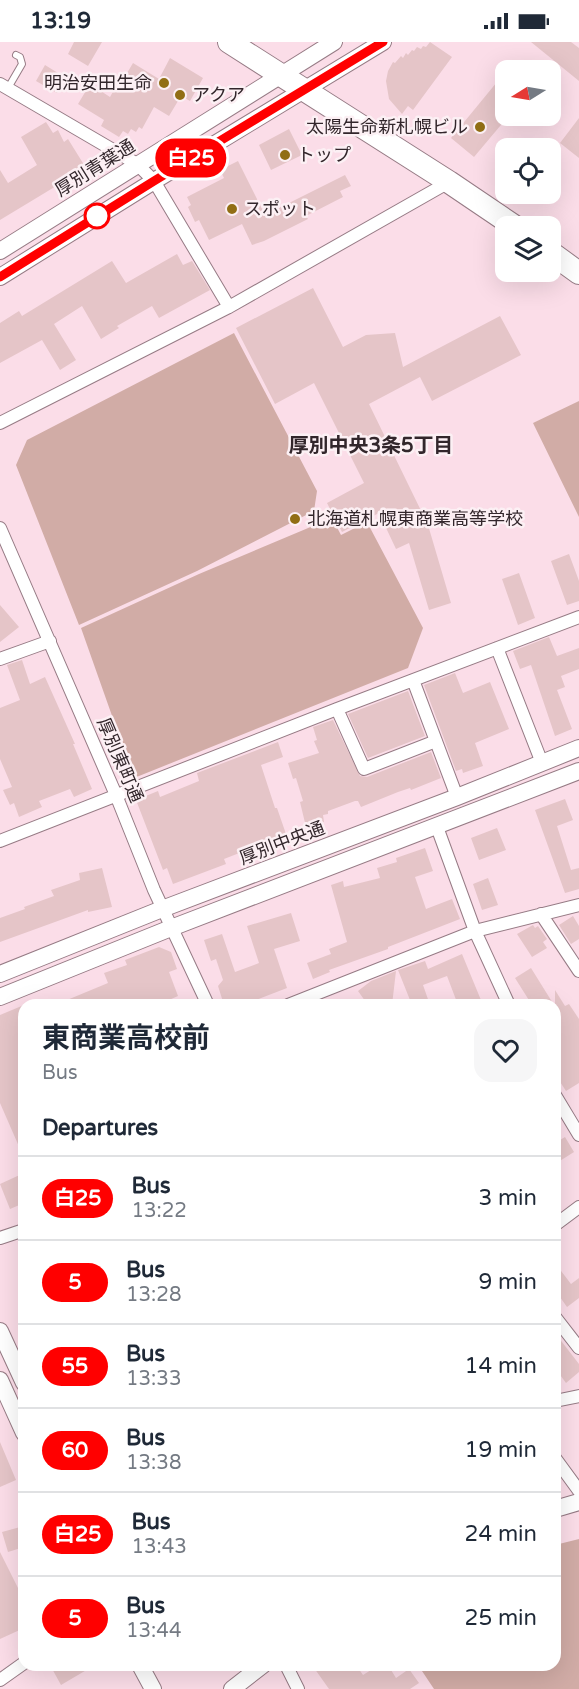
<!DOCTYPE html>
<meta charset="utf-8">
<style>
:root{--surface:#fff;--page:#f6f6f7;--text:#1f2937;--muted:#747a83;--line:#e0e1e3}
body{margin:0;font-family:"Varela Round","Noto Sans JP",sans-serif;background:var(--page);color:var(--text);height:100vh;display:flex;flex-direction:column;font-size:22px;white-space:nowrap}
*{box-sizing:border-box;margin:0}
p{font-size:20px;color:var(--muted)}
.icon{flex:none;width:33px;height:33px;fill:none;stroke:currentColor;stroke-width:2;stroke-linecap:round;stroke-linejoin:round}
.map{position:relative;flex:1;overflow:hidden}
.sheet{position:absolute;left:18px;top:957px;width:543px;height:672px;display:flex;flex-direction:column;background:var(--surface);border-radius:18px;box-shadow:0 6px 24px #0002}
.sheet>*{flex:none}
.badge{padding:0 12px;border-radius:20px;font-size:21px;line-height:39px}
.needle{width:39px;rotate:259deg}
.controls{position:absolute;left:495px;top:18px;display:grid;gap:12px}
.controls a{display:grid;place-items:center;width:66px;height:66px;border-radius:12px;background:var(--surface);box-shadow:0 6px 24px #0002;font-size:30px}
.map>.badge{position:absolute;translate:-50% -50%;box-shadow:0 0 0 3px #fff}
h2{padding:0 24px;font-size:22px;line-height:54px}
.round{display:grid;place-items:center;flex:none;width:63px;height:63px;border-radius:18px;background:var(--page)}
.overview{display:flex;align-items:center;justify-content:space-between;height:102px;padding:0 24px}
h1{font-size:28px;font-weight:700;line-height:45px}
ul{padding:0;list-style:none}
li{display:flex;align-items:center;gap:18px;height:84px;padding:0 24px;border-top:2px solid var(--line)}
li div{flex:1}
li b{display:block;font-size:22px}
li em{font-style:normal}
li .badge{min-width:66px;font-weight:700;text-align:center}
.status{display:flex;justify-content:space-between;align-items:center;height:42px;padding:0 30px;background:var(--surface);direction:ltr}
.status svg{height:16px;fill:currentColor}
.map>svg:first-child{display:block}
.green{fill:#d1aca6}
.building{fill:#e5c5c8}
.lines{fill:none;stroke-linecap:round;stroke-linejoin:round}
.lane-casing{stroke:#967b85;stroke-width:8}
.street-casing{stroke:#967b85;stroke-width:14}
.secondary-casing{stroke:#967b85;stroke-width:18}
.highway-casing{stroke:#967b85;stroke-width:24}
.lane{stroke:#fff;stroke-width:6}
.street{stroke:#fff;stroke-width:12}
.secondary{stroke:#fff;stroke-width:16}
.highway{stroke:#fff;stroke-width:22}
.line-casing{stroke:#fff;stroke-width:14}
.line{stroke:#f00;stroke-width:9}
.poi-dot{fill:#916e14;stroke:#fcf0f4;stroke-width:2}
.stop-dot{fill:#fff;stroke:#f00;stroke-width:3}
.labels{text-anchor:middle;stroke-width:5;stroke-linejoin:round;paint-order:stroke}
.poi-label{font-size:18px;fill:#32262b;stroke:#fcf0f4;text-anchor:start}
.street-label{font-size:18px;fill:#32262b;stroke:#fcf0f4}
.neighbourhood-label{font-size:20px;font-weight:bold;fill:#32262b;stroke:#fcf0f4}
</style>
<div class="status"><b>13:19</b><svg viewBox="0 0 49 12"><path d="M0 12V9h3v3zM5 12V6h3v6zM10 12V3h3v9zM15 12V0h3v12zM26 1h20v11H26zM47 4h2v5h-2z"/></svg></div>
<div class="map">
<svg width="579" height="1647" viewBox="0 0 579 1647">
<rect width="100%" height="100%" fill="#fbdde8"/>
<!-- green -->
<path class="green" d="M 234,291 L 317,449 L 314,469 L 197,529 L 79,583 L 16,423 L 27,398 Z
M 579,359 L 579,475 L 533,381 Z
M 332,476 L 341,493 L 367,480 L 423,586 L 408,626 L 134,736 L 81,586 L 199,532 Z
M 579,1497 L 579,1647 L 434,1647 L 418,1623 L 555,1623 L 555,1503 Z"/>
<!-- building -->
<path class="building" d="M 74,0 L 102,0 L 88,24 L 68,12 Z
M 430,0 L 452,15 L 413,68 L 408,64 L 402,72 L 389,57 L 386,39 L 388,29 L 393,20 L 395,21 L 401,14 L 403,16 L 406,11 L 408,13 L 412,8 L 414,9 L 417,5 L 421,7 L 423,4 L 426,5 Z
M 531,0 L 571,0 L 579,6 L 579,39 Z
M 170,16 L 203,36 L 190,59 L 181,54 L 169,74 L 154,65 L 142,87 L 139,85 L 136,90 L 131,87 L 128,92 L 123,89 L 119,95 L 101,84 L 104,78 L 78,62 L 90,42 L 110,55 L 115,46 L 117,48 L 133,21 L 159,37 Z
M 45,23 L 66,36 L 57,51 L 36,39 Z
M 506,29 L 506,77 L 474,115 L 451,96 Z
M 579,76 L 579,116 L 560,101 Z
M 46,80 L 53,91 L 58,88 L 64,100 L 68,97 L 86,126 L 0,178 L 0,128 L 8,141 L 37,123 L 21,95 Z
M 289,87 L 302,113 L 271,128 L 259,103 Z
M 238,119 L 265,173 L 345,133 L 351,144 L 340,149 L 343,155 L 306,174 L 308,177 L 264,199 L 252,203 L 242,182 L 209,198 L 199,178 L 195,180 L 188,165 L 191,163 L 187,155 L 224,136 L 220,128 Z
M 177,212 L 183,223 L 192,219 L 210,248 L 159,276 L 152,264 L 117,284 L 119,286 L 101,297 L 82,264 L 54,282 L 76,318 L 60,328 L 42,298 L 0,321 L 0,281 L 19,269 L 22,274 L 112,219 L 126,241 Z
M 313,246 L 343,305 L 366,293 L 395,291 L 403,325 L 500,274 L 521,313 L 432,359 L 420,335 L 369,362 L 428,483 L 451,561 L 429,568 L 409,501 L 396,507 L 379,471 L 342,490 L 327,461 L 364,441 L 314,341 L 275,362 L 236,286 Z
M 569,512 L 579,539 L 579,559 L 567,563 L 551,519 Z
M 519,531 L 535,576 L 518,583 L 502,537 Z
M 0,563 L 19,585 L 0,600 Z
M 549,595 L 557,614 L 579,606 L 579,627 L 561,634 L 565,645 L 557,648 L 572,687 L 555,694 L 531,623 L 520,627 L 513,609 Z
M 22,618 L 30,642 L 45,635 L 75,702 L 73,702 L 92,747 L 74,755 L 70,747 L 39,759 L 42,765 L 19,775 L 14,761 L 10,763 L 3,748 L 12,745 L 0,717 L 0,666 L 20,658 L 7,623 Z
M 455,631 L 463,651 L 490,640 L 509,687 L 475,701 L 483,724 L 463,731 L 462,727 L 456,729 L 424,643 Z
M 408,649 L 425,694 L 368,716 L 348,672 Z
M 333,678 L 360,734 L 367,735 L 431,710 L 441,736 L 411,748 L 410,746 L 398,750 L 361,765 L 358,759 L 355,759 L 328,769 L 328,772 L 323,773 L 324,780 L 306,785 L 300,760 L 303,759 L 296,736 L 293,737 L 288,721 L 319,711 L 314,699 L 317,698 L 313,685 Z
M 278,700 L 283,715 L 261,723 L 275,766 L 277,766 L 286,792 L 246,805 L 247,808 L 224,817 L 226,822 L 173,842 L 167,826 L 163,828 L 136,758 L 158,749 L 160,755 L 199,739 L 197,731 Z
M 565,757 L 573,778 L 557,784 L 571,828 L 579,826 L 579,847 L 565,851 L 535,768 Z
M 497,786 L 506,808 L 479,818 L 471,796 Z
M 425,806 L 433,829 L 415,835 L 426,867 L 452,857 L 460,877 L 388,905 L 388,907 L 329,928 L 330,930 L 313,937 L 307,921 L 331,912 L 329,907 L 347,900 L 331,843 L 343,839 L 344,845 L 380,836 L 377,826 L 397,820 L 396,816 Z
M 102,826 L 112,865 L 88,870 L 88,868 L 0,900 L 0,876 L 25,867 L 24,865 L 54,854 L 51,848 L 80,838 L 79,831 Z
M 488,836 L 498,863 L 482,868 L 473,842 Z
M 291,871 L 300,899 L 274,907 L 287,946 L 243,963 L 224,963 L 218,944 L 223,938 L 216,917 L 211,919 L 204,898 L 222,892 L 235,930 L 259,921 L 247,884 Z
M 573,874 L 579,884 L 579,897 L 571,902 L 559,883 Z
M 533,883 L 535,886 L 538,884 L 547,897 L 543,900 L 547,906 L 532,915 L 517,892 Z
M 159,905 L 171,910 L 177,927 L 169,930 L 178,954 L 169,958 L 171,963 L 55,963 L 108,941 L 104,931 L 127,923 L 125,918 Z
M 462,912 L 483,963 L 458,963 L 447,934 L 423,943 L 430,963 L 412,963 L 398,928 L 425,919 L 428,927 Z
M 531,926 L 554,963 L 532,963 L 515,936 Z
M 396,929 L 392,963 L 368,963 L 358,949 L 371,939 Z
M 555,948 L 565,964 L 569,962 L 579,977 L 579,1041 L 566,1049 L 555,1032 Z
M 24,963 L 24,1116 L 0,1061 L 0,973 Z
M 565,1095 L 574,1110 L 555,1122 L 555,1101 Z
M 24,1131 L 24,1161 L 10,1167 L 0,1142 Z
M 555,1221 L 571,1242 L 579,1236 L 579,1256 L 567,1265 L 555,1248 Z
M 555,1291 L 579,1322 L 579,1330 L 566,1341 L 558,1330 L 560,1328 L 555,1322 Z
M 0,1400 L 16,1438 L 0,1445 Z
M 24,1484 L 24,1505 L 8,1510 L 2,1490 Z
M 0,1510 L 24,1558 L 20,1560 L 24,1569 L 24,1586 L 0,1597 Z
M 50,1623 L 95,1623 L 61,1643 Z
M 312,1623 L 356,1623 L 363,1633 L 379,1623 L 388,1623 L 396,1636 L 409,1627 L 419,1641 L 410,1647 L 329,1647 Z"/>
<g class="lines">
<!-- lane casing -->
<g class="lane-casing">
<path id="lane" d="M 8,46 L 22,22 L 20,15 L 16,13"/>
</g>
<!-- street casing -->
<g class="street-casing">
<path id="street" d="M 0,42 L 137,122 L 154,139 L 229,265
M 0,381 L 229,265 L 449,140
M 0,486 L 116,753 L 154,848 L 208,963
M 497,606 L 542,721
M 0,617 L 50,599
M 413,638 L 457,755
M 337,667 L 364,727 L 436,699
M 437,785 L 475,889 L 509,963
M 0,799 L 337,667 L 579,575
M 541,872 L 579,929
M 288,963 L 475,889 L 579,863
M 555,1053 L 579,1093
M 555,1183 L 579,1165
M 0,1196 L 24,1188
M 555,1275 L 579,1306
M 555,1359 L 579,1354
M 555,1416 L 579,1449
M 286,1623 L 298,1647
M 0,1638 L 24,1621"/>
</g>
<!-- secondary casing -->
<g class="secondary-casing">
<path id="secondary" d="M 0,209 L 334,0
M 0,235 L 154,139 L 383,0
M 0,932 L 162,867 L 457,755 L 579,706
M 0,955 L 171,886 L 579,729
M 0,1289 L 24,1341
M 0,1338 L 24,1391
M 555,1467 L 579,1460
M 140,1623 L 153,1647
M 232,1647 L 263,1623"/>
</g>
<!-- highway casing -->
<g class="highway-casing">
<path id="highway" d="M 229,0 L 449,140 L 514,184
M 550,210 L 579,231"/>
</g>
<!-- lane -->
<use href="#lane" class="lane"/>
<!-- street -->
<use href="#street" class="street"/>
<!-- secondary -->
<use href="#secondary" class="secondary"/>
<!-- highway -->
<use href="#highway" class="highway"/>
</g>
<g class="lines">
<!-- line casing -->
<g class="line-casing">
<path id="line" d="M 0,235 L 154,139 L 383,0"/>
</g>
<!-- line -->
<use href="#line" class="line"/>
</g>
<!-- markers -->
<g class="poi-dot">
<circle cx="164" cy="41" r="6"/>
<circle cx="180" cy="53" r="6"/>
<circle cx="480" cy="85" r="6"/>
<circle cx="285" cy="113" r="6"/>
<circle cx="232" cy="167" r="6"/>
<circle cx="295" cy="477" r="6"/>
</g>
<circle class="stop-dot" cx="97" cy="174" r="12"/>
<g class="labels">
<!-- poi labels -->
<g class="poi-label">
<text x="152" y="47" text-anchor="end">明治安田生命</text>
<text x="192" y="59">アクア</text>
<text x="468" y="91" text-anchor="end">太陽生命新札幌ビル</text>
<text x="297" y="119">トップ</text>
<text x="244" y="173">スポット</text>
<text x="307" y="483">北海道札幌東商業高等学校</text>
</g>
<!-- street labels -->
<g class="street-label">
<text transform="translate(95 126) rotate(-32)" y="6">厚別青葉通</text>
<text transform="translate(120 718) rotate(67)" y="6">厚別東町通</text>
<text transform="translate(282 801) rotate(-21)" y="6">厚別中央通</text>
</g>
<!-- neighbourhood labels -->
<g class="neighbourhood-label">
<text x="371" y="410">厚別中央3条5丁目</text>
</g>
</g>
</svg>
<div class="controls">
<a><svg class="needle" viewBox="-14 -14 28 28"><path d="M0-13l5 13h-10z" fill="#e53935"/><path d="M0 13l5-13h-10z" fill="#747a83"/></svg></a>
<a><svg class="icon" aria-label="locate" viewBox="0 0 24 24"><circle cx="12" cy="12" r="6"/><path d="M12 2v4M12 18v4M2 12h4M18 12h4"/></svg></a>
<a><svg class="icon" aria-label="layers" viewBox="0 0 24 24"><path d="M12 4l9 5-9 5-9-5zM3 14l9 5 9-5"/></svg></a>
</div>
<b class="badge" style="left:191px;top:116px;background:#f00;color:#fff">白25</b>
<section class="sheet">
<div class="overview"><div><h1>東商業高校前</h1><p>Bus</p></div><a class="round"><svg class="icon" aria-label="heart" viewBox="0 0 24 24"><path d="M12 20l-8-8c-3-5 5-10 8-4 3-6 11-1 8 4z"/></svg></a></div>
<h2>Departures</h2>
<ul>
<li><span class="badge" style="background:#f00;color:#fff">白25</span><div><b>Bus</b><p>13:22</p></div><em>3 min</em></li>
<li><span class="badge" style="background:#f00;color:#fff">5</span><div><b>Bus</b><p>13:28</p></div><em>9 min</em></li>
<li><span class="badge" style="background:#f00;color:#fff">55</span><div><b>Bus</b><p>13:33</p></div><em>14 min</em></li>
<li><span class="badge" style="background:#f00;color:#fff">60</span><div><b>Bus</b><p>13:38</p></div><em>19 min</em></li>
<li><span class="badge" style="background:#f00;color:#fff">白25</span><div><b>Bus</b><p>13:43</p></div><em>24 min</em></li>
<li><span class="badge" style="background:#f00;color:#fff">5</span><div><b>Bus</b><p>13:44</p></div><em>25 min</em></li>
</ul>
</section>
</div>
